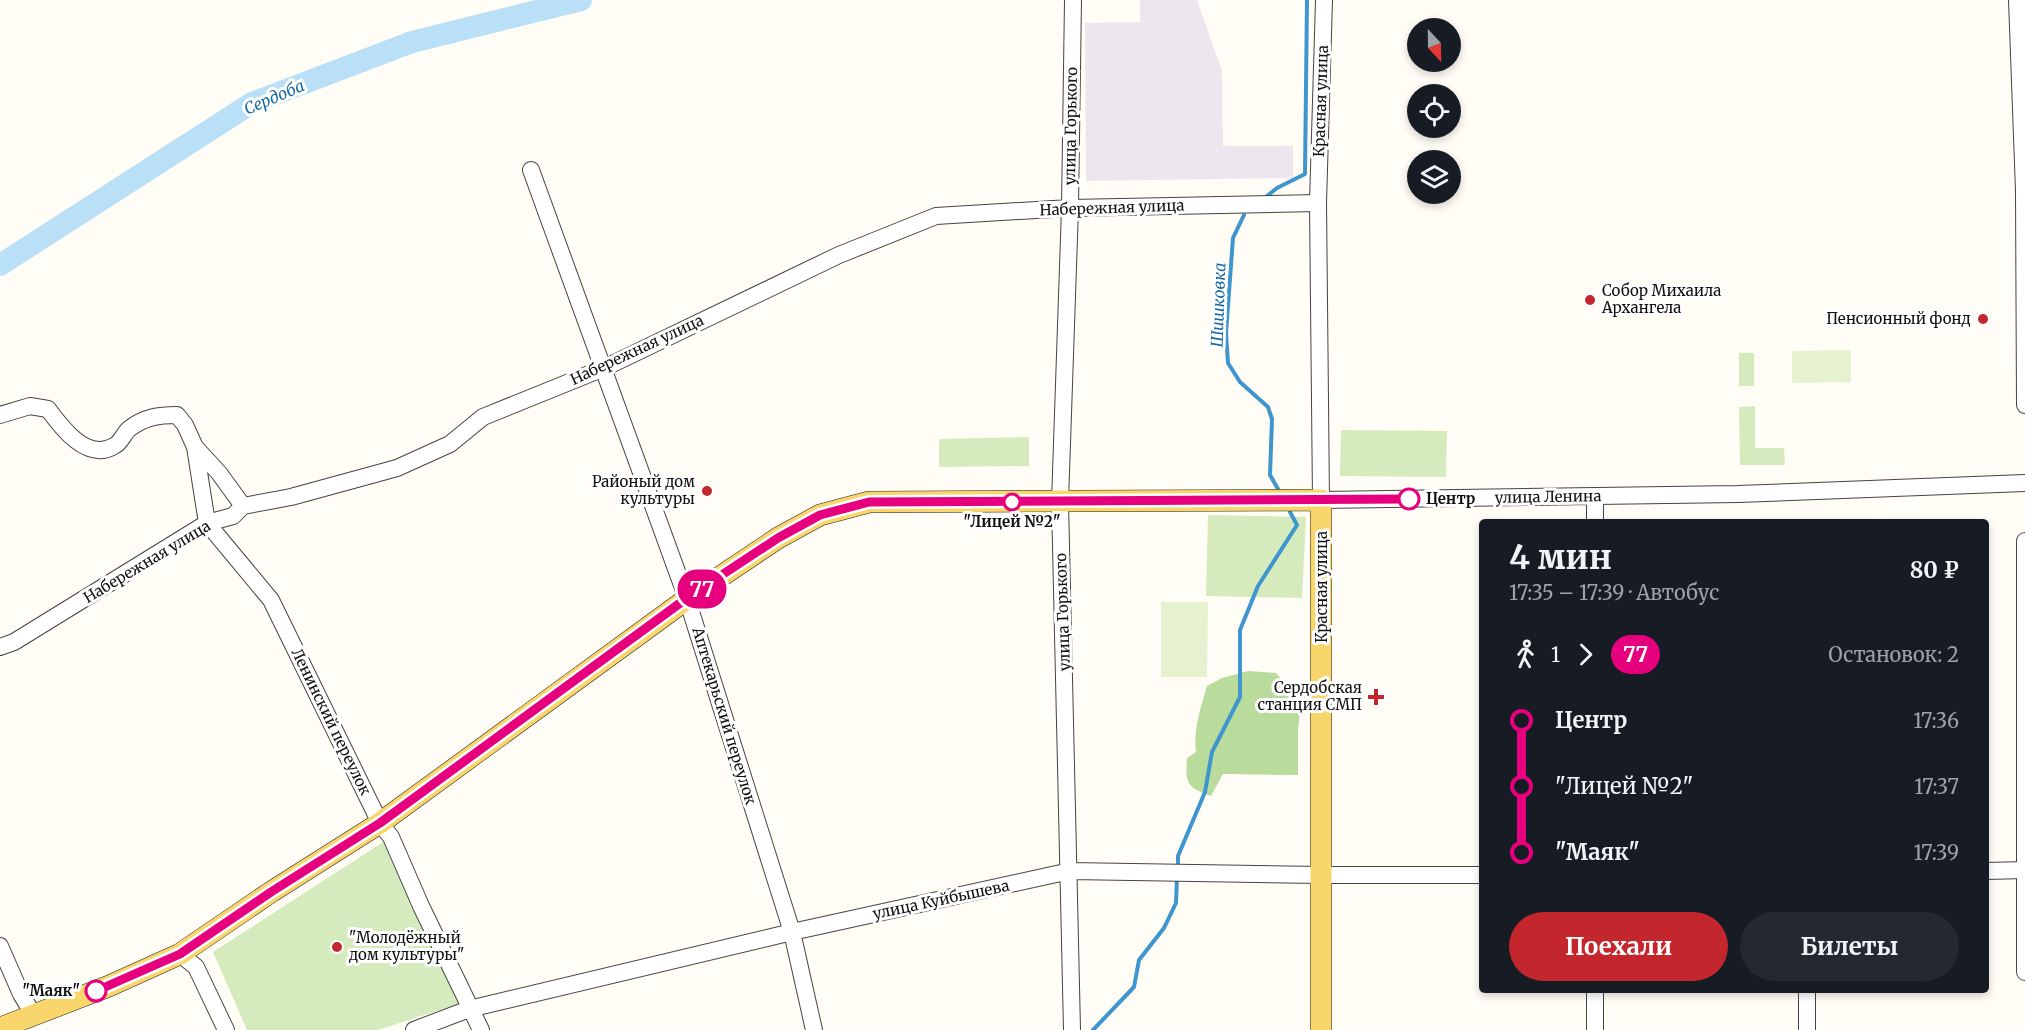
<!DOCTYPE html>
<html lang="ru">
<meta charset="utf-8">
<style>
:root{--surface:#171b24;--page:#242831;--text:#f1f3f6;--muted:#9ea1a6;--accent:#c4262e}
body{margin:0;font-family:Merriweather,serif;background:var(--page);color:var(--text);height:100vh;display:flex;flex-direction:column;font-size:22px;white-space:nowrap}
*{box-sizing:border-box;margin:0}
p{font-size:20px;color:var(--muted)}
.icon{flex:none;width:33px;height:33px;fill:none;stroke:currentColor;stroke-width:2;stroke-linecap:round;stroke-linejoin:round}
.map{position:relative;flex:1;overflow:hidden}
.details{position:absolute;left:1479px;top:519px;width:510px;height:474px;display:flex;flex-direction:column;background:var(--surface);border-radius:6px;box-shadow:0 3px 9px #0003}
.details>*{flex:none}
.badge{padding:0 12px;border-radius:20px;font-size:21px;line-height:39px}
.needle{width:39px;rotate:158deg}
.tools{position:absolute;left:1407px;top:18px;display:grid;gap:12px}
.tools a{display:grid;place-items:center;width:54px;height:54px;border-radius:50%;background:var(--surface);box-shadow:0 3px 9px #0003;font-size:30px}
.map>.badge{position:absolute;translate:-50% -50%;box-shadow:0 0 0 3px #fff}
.legs{display:flex;align-items:center;gap:9px;height:66px;padding:0 30px;font-size:20px}
.legs p{margin-inline-start:auto}
.summary{display:flex;align-items:center;justify-content:space-between;height:102px;padding:0 30px}
h1{font-size:33px;font-weight:700;line-height:45px}
.primary-button{display:flex;gap:12px;margin-top:auto;padding:12px 30px}
.primary-button a{flex:1;height:69px;border-radius:36px;background:var(--accent);color:#fff;font-size:24px;font-weight:700;line-height:69px;text-align:center}
.primary-button a+a{background:var(--page);color:var(--text)}
ul{padding:0 30px;list-style:none}
li{display:flex;align-items:center;gap:21px;height:66px;font-size:22px}
li i{display:grid;place-items:center;width:9px;height:100%;margin:0 8px;background:currentColor}
li i::after{content:'';width:15px;height:15px;margin:-8px;border:4px solid;border-radius:50%;background:var(--surface)}
li p{margin-inline-start:auto}
li:first-child i{background:linear-gradient(#0000 50%,currentColor 0)}
li:last-child i{background:linear-gradient(currentColor 50%,#0000 0)}
.map>svg:first-child{display:block}
.industrial{fill:#eee6ef}
.green{fill:#d5ebbd}
.forest{fill:#b9dc9c}
.pitch{fill:#e6f2cf}
.lines{fill:none;stroke-linecap:round;stroke-linejoin:round}
.stream{stroke:#3f96cf;stroke-width:4}
.river{stroke:#b9e0f7;stroke-width:22}
.minor-casing{stroke:#444;stroke-width:18}
.major-casing{stroke:#222;stroke-width:22}
.minor{stroke:#fff;stroke-width:16}
.major{stroke:#f9d66b;stroke-width:21}
.line-1-casing{stroke:#fff;stroke-width:14}
.line-1{stroke:#e6007e;stroke-width:9}
.poi-dot{fill:#c4262e;stroke:#fff;stroke-width:2}
.stop-1-dot{fill:#fff;stroke:#e6007e;stroke-width:3}
.labels{text-anchor:middle;stroke-width:6;stroke-linejoin:round;paint-order:stroke}
.street-label{font-size:15px;fill:#111;stroke:#fff}
.poi-label{font-size:15px;fill:#111;stroke:#fff;text-anchor:end}
.stop-label{font-size:15px;font-weight:bold;fill:#111;stroke:#fff;text-anchor:start}
.water-label{font-size:16px;font-style:italic;fill:#1768a6;stroke:#fff}
</style>
<div class="map">
<svg width="2025" height="1030" viewBox="0 0 2025 1030">
<rect width="100%" height="100%" fill="#fffdf5"/>
<!-- industrial -->
<path class="industrial" d="M 1140,0 L 1197,0 L 1222,71 L 1223,146 L 1293,146 L 1293,178 L 1086,181 L 1085,23 L 1140,22 Z"/>
<!-- green -->
<path class="green" d="M 1739,353 L 1754,353 L 1754,386 L 1739,386 Z
M 1755,406 L 1755,448 L 1784,448 L 1785,465 L 1740,465 L 1739,407 Z
M 1341,430 L 1447,431 L 1446,477 L 1340,476 Z
M 1029,437 L 1029,466 L 939,467 L 939,439 Z
M 1208,515 L 1306,517 L 1302,598 L 1206,596 Z
M 391,837 L 461,1003 L 378,1030 L 247,1030 L 213,952 Z"/>
<!-- forest -->
<path class="forest" d="M 1248,671 L 1276,673 L 1293,693 L 1313,696 L 1312,712 L 1300,712 L 1298,730 L 1298,775 L 1223,774 L 1211,796 C 1187,787 1185,784 1187,758 L 1196,752 C 1193,729 1201,707 1207,686 L 1222,678 Z"/>
<!-- pitch -->
<path class="pitch" d="M 1851,350 L 1851,382 L 1792,383 L 1792,351 Z
M 1161,602 L 1208,602 L 1207,677 L 1161,677 Z"/>
<g class="lines">
<!-- stream -->
<path class="stream" d="M 1267,196 L 1277,188 L 1305,174 L 1307,0
M 1244,215 L 1233,238 L 1226,333 L 1228,363 L 1240,382 L 1268,407 L 1272,419 L 1270,475 L 1278,489
M 1178,869 L 1178,856 L 1205,792 L 1212,752 L 1240,697 L 1240,630 L 1258,586 L 1297,525 L 1290,512
M 1093,1030 L 1134,987 L 1139,960 L 1164,928 L 1176,903 L 1177,876"/>
<!-- river -->
<path class="river" d="M 0,265 L 252,103 L 412,42 L 581,0"/>
<!-- minor casing -->
<g class="minor-casing">
<path id="minor" d="M 1324,0 L 1318,203 L 1321,500 L 1738,494 L 2025,483
M 2017,0 L 2024,191 L 2025,405
M 531,170 L 687,599 L 792,932 L 814,1030
M 0,415 L 30,406 L 48,409 C 61,427 87,462 114,446 C 121,443 124,433 129,429 C 144,417 159,415 177,415 L 185,425 L 195,447 L 207,523 L 271,600 L 380,823 L 391,837 L 421,906 L 481,1030
M 195,447 L 219,473 L 243,506
M 1595,496 L 1595,522
M 2025,541 L 2025,972
M 0,647 L 14,642 L 207,523 L 233,516 L 243,506 L 291,497 L 397,468 L 450,444 L 483,417 L 604,368 L 839,255 L 936,216 L 1070,208 L 1318,203
M 1986,871 L 2025,870
M 0,946 L 21,994 L 33,1014
M 180,954 L 196,967 L 226,1030
M 1807,990 L 1807,1030
M 414,1030 L 469,1009 L 792,932 L 1070,871 L 1321,875 L 1482,875
M 1072,1030 L 1060,502 L 1070,208 L 1073,0
M 1595,1030 L 1595,990"/>
</g>
<!-- major casing -->
<g class="major-casing">
<path id="major" d="M 0,1028 L 109,986 L 180,954 L 271,892 L 380,823 L 687,599 L 778,538 L 820,515 L 869,502 L 1321,500 L 1321,1030"/>
</g>
<!-- minor -->
<use href="#minor" class="minor"/>
<!-- major -->
<use href="#major" class="major"/>
</g>
<g class="lines">
<!-- line-1 casing -->
<g class="line-1-casing">
<path id="line-1" d="M 96,991 L 180,954 L 271,892 L 380,823 L 687,598 L 778,538 L 820,515 L 869,502 L 1409,499"/>
</g>
<!-- line-1 -->
<use href="#line-1" class="line-1"/>
</g>
<!-- markers -->
<g class="poi-dot">
<circle cx="1590" cy="300" r="6"/>
<circle cx="1983" cy="319" r="6"/>
<circle cx="707" cy="491" r="6"/>
<path d="M1373 688h6v6h6v6h-6v6h-6v-6h-6v-6h6z"/>
<circle cx="337" cy="947" r="6"/>
</g>
<g class="stop-1-dot">
<circle cx="1409" cy="499" r="10"/>
<circle cx="1012" cy="502" r="8"/>
<circle cx="96" cy="991" r="10"/>
</g>
<g class="labels">
<!-- street labels -->
<g class="street-label">
<text transform="translate(1321 101) rotate(-88)" y="5">Красная улица</text>
<text transform="translate(1071 126) rotate(-89)" y="5">улица Горького</text>
<text transform="translate(1112 208) rotate(-2)" y="5">Набережная улица</text>
<text transform="translate(637 350) rotate(-25)" y="5">Набережная улица</text>
<text transform="translate(1548 497) rotate(-1)" y="5">улица Ленина</text>
<text transform="translate(147 562) rotate(-31)" y="5">Набережная улица</text>
<text transform="translate(1322 587) rotate(-90)" y="5">Красная улица</text>
<text transform="translate(1063 612) rotate(-92)" y="5">улица Горького</text>
<text transform="translate(724 716) rotate(73)" y="5">Аптекарьский переулок</text>
<text transform="translate(331 722) rotate(64)" y="5">Ленинский переулок</text>
<text transform="translate(941 900) rotate(-12)" y="5">улица Куйбышева</text>
</g>
<!-- poi labels -->
<g class="poi-label">
<text x="1602" y="296" text-anchor="start">Собор Михаила<tspan x="1602" dy="17">Архангела</tspan></text>
<text x="1971" y="324">Пенсионный фонд</text>
<text x="695" y="487">Районый дом<tspan x="695" dy="17">культуры</tspan></text>
<text x="1362" y="693">Сердобская<tspan x="1362" dy="17">станция СМП</tspan></text>
<text x="349" y="943" text-anchor="start">"Молодёжный<tspan x="349" dy="17">дом культуры"</tspan></text>
</g>
<!-- stop labels -->
<g class="stop-label">
<text x="1426" y="504">Центр</text>
<text x="1012" y="527" text-anchor="middle">"Лицей №2"</text>
<text x="80" y="996" text-anchor="end">"Маяк"</text>
</g>
<!-- water labels -->
<g class="water-label">
<text transform="translate(274 97) rotate(-23)" y="6">Сердоба</text>
<text transform="translate(1218 305) rotate(-88)" y="6">Шишковка</text>
</g>
</g>
</svg>
<div class="tools">
<a><svg class="needle" viewBox="-14 -14 28 28"><path d="M0-13l5 13h-10z" fill="#e53935"/><path d="M0 13l5-13h-10z" fill="#9ea1a6"/></svg></a>
<a><svg class="icon" aria-label="locate" viewBox="0 0 24 24"><circle cx="12" cy="12" r="6"/><path d="M12 2v4M12 18v4M2 12h4M18 12h4"/></svg></a>
<a><svg class="icon" aria-label="layers" viewBox="0 0 24 24"><path d="M12 4l9 5-9 5-9-5zM3 14l9 5 9-5"/></svg></a>
</div>
<b class="badge" style="left:702px;top:589px;background:#e6007e;color:#fff">77</b>
<section class="details">
<div class="summary"><div><h1>4 мин</h1><p>17:35 – 17:39 · Автобус</p></div><b>80 ₽</b></div>
<div class="legs"><svg class="icon" aria-label="walk" viewBox="0 0 24 24"><circle cx="13" cy="4" r="2"/><path d="M13 8l-2 6 4 7M11 14l-3 7M7 12l3-4h3l4 4"/></svg>1<svg class="icon" aria-label="forward" viewBox="0 0 24 24"><path d="M9 5l7 7-7 7"/></svg><b class="badge" style="background:#e6007e;color:#fff">77</b><p>Остановок: 2</p></div>
<ul>
<li><i style="color:#e6007e"></i><b>Центр</b><p>17:36</p></li>
<li><i style="color:#e6007e"></i><span>&quot;Лицей №2&quot;</span><p>17:37</p></li>
<li><i style="color:#e6007e"></i><b>&quot;Маяк&quot;</b><p>17:39</p></li>
</ul>
<div class="primary-button"><a>Поехали</a><a>Билеты</a></div>
</section>
</div>
